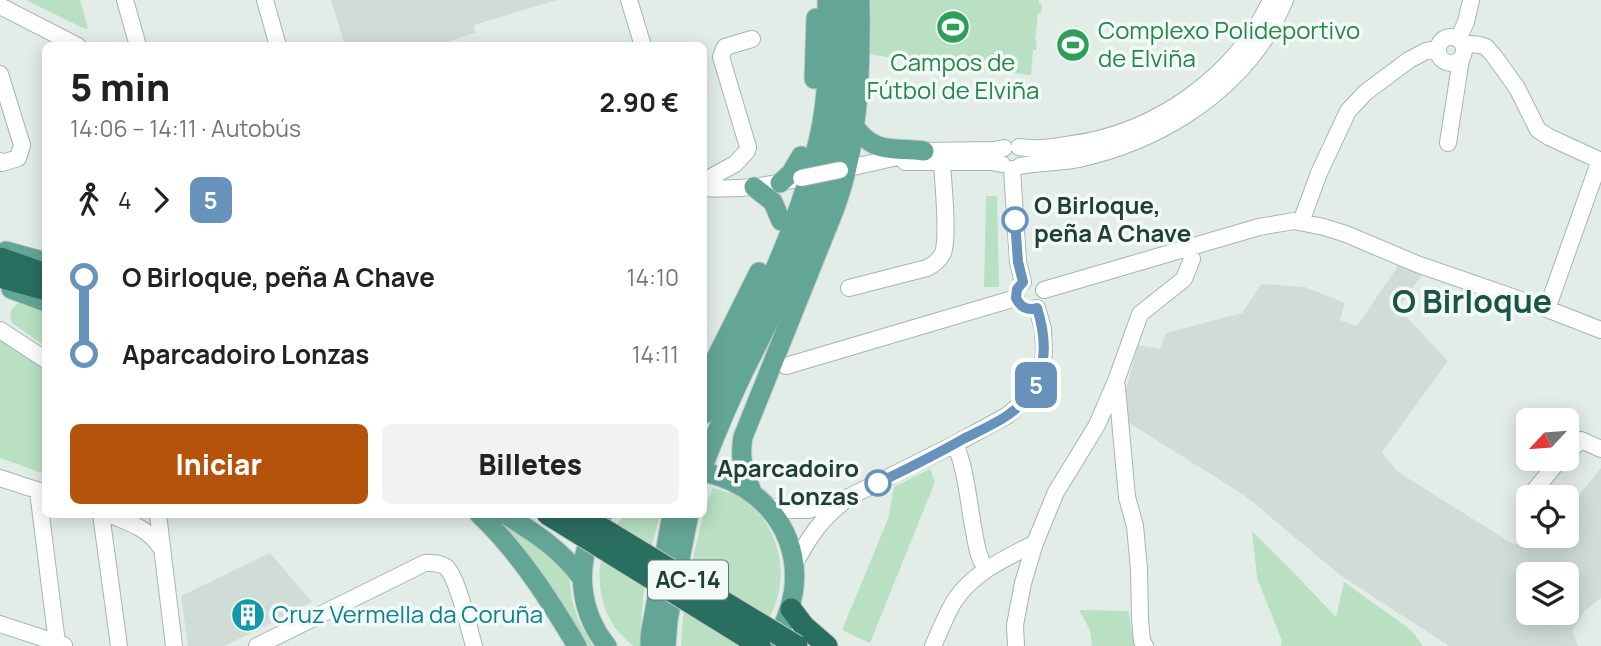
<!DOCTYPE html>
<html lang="es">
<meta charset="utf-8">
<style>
:root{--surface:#fff;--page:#f2f2f2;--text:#222;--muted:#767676;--accent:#b45309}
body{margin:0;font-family:Manrope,sans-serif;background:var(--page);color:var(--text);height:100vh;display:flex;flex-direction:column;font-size:26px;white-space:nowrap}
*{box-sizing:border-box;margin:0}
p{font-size:23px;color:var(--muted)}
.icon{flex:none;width:38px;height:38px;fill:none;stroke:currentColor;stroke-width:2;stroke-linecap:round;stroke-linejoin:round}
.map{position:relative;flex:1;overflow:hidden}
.sheet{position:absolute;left:42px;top:42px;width:665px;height:476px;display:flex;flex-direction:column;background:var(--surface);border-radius:10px;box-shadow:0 4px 18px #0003}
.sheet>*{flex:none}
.badge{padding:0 14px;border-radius:10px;font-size:24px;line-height:46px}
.needle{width:46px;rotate:244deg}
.tools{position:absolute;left:1516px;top:408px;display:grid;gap:14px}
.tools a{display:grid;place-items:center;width:63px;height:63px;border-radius:10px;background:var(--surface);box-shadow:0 4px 18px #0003;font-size:35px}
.map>.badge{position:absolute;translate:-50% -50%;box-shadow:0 0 0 4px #fff}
.legs{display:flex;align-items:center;gap:10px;height:77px;padding:0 28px;font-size:23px}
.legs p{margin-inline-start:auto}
.headline{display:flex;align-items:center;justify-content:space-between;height:119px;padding:0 28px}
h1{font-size:38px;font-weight:800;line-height:52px}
.action{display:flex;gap:14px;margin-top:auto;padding:14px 28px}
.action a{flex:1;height:80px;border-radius:10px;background:var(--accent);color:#fff;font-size:28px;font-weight:800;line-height:80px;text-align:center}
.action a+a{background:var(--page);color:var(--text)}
ul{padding:0 28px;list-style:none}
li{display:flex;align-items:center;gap:24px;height:77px;font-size:26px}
li i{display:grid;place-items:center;width:10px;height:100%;margin:0 9px;background:currentColor}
li i::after{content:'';width:18px;height:18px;margin:-9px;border:5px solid;border-radius:50%;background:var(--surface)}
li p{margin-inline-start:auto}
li:first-child i{background:linear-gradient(#0000 50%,currentColor 0)}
li:last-child i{background:linear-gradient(currentColor 50%,#0000 0)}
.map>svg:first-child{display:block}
.built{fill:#d0ddd7;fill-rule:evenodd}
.green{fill:#b9e0c3}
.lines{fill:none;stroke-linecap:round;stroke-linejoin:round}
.minor-casing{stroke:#a4b6af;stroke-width:18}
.major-casing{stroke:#c1cac7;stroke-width:21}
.highway-casing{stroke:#c1cac7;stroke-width:23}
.minor{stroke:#fff;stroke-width:16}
.major{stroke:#63a695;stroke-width:19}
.highway{stroke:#2a6e60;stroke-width:21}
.minor-bridge-casing{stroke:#a4b6af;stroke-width:18;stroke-linecap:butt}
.highway-bridge-casing{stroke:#c1cac7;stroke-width:23;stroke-linecap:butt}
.minor-bridge{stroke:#fff;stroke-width:16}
.highway-bridge{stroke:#2a6e60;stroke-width:21}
.line-1-casing{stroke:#fff;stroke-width:16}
.line-1{stroke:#6792bc;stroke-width:10}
.stop-1-dot{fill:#fff;stroke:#6792bc;stroke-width:3.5}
.labels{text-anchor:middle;stroke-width:7;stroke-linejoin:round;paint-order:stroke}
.shield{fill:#f3f9f6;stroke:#5f7870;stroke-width:2}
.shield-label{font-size:23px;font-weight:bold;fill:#204037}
.leisure-label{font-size:24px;fill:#27864d;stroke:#f3f9f6;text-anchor:start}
.stop-label{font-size:24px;font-weight:bold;fill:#204037;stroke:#f3f9f6;text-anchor:start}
.culture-label{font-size:24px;fill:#0d838f;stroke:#f3f9f6;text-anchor:start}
.district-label{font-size:32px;font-weight:bold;fill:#1a5446;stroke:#f3f9f6}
</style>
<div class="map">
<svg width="1601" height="646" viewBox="0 0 1601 646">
<rect width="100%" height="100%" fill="#e2ede8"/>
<!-- built -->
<path class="built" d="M 331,0 L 557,0 L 474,25 L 475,33 L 433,46 L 345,45 Z
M 1398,266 L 1422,275 L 1398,308 L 1448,361 L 1382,452 L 1398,472 L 1513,544 L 1540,544 L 1547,536 L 1566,536 L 1566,511 L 1601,468 L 1601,598 L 1585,611 L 1572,631 L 1578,646 L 1449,646 L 1340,575 L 1244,495 L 1129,423 L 1124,397 L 1138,345 L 1160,349 L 1166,333 L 1242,313 L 1261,284 L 1305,287 L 1345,303 L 1340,320 L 1357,326 ZM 1528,574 L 1566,574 L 1566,612 L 1528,612 Z
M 270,553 L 312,602 L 225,646 L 188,646 L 181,596 Z"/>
<!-- green -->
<path class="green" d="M 26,0 L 80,0 L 88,28 L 85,29 Z
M 871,0 L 1039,0 L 1039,3 L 1042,4 L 1041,13 L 1038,13 L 1035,40 L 1037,41 L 1036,50 L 1033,50 L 1031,75 L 924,63 L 868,54 Z
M 986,196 L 997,196 L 999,287 L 984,287 Z
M 23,302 L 45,309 L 45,346 L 12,323 C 8,313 11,305 23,302 Z
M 0,337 L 45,368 L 45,474 L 0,458 Z
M 930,469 L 935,482 L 870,643 L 842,630 L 888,519 L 894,487 Z
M 713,488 C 723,491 734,493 743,499 C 778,524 790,572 773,610 C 767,624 757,635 748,646 L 681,646 L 685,591 L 705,508 Z
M 487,515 L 494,515 L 527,534 L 569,575 L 572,600 L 579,622 L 593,646 L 585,646 Z
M 625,515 L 660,515 L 647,564 L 642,608 L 640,646 L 633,646 C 626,639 616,631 611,621 C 592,588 597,541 625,515 Z
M 1252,531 L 1293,572 L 1336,617 L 1344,582 L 1411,630 L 1423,646 L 1281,646 L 1282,641 L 1257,578 Z
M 1079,610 L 1128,611 L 1135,646 L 1092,646 L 1090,630 Z"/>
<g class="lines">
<!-- minor casing -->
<g class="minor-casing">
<path id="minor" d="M 125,0 L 138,46
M 265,0 L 278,46
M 629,0 L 643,46
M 0,6 L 78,46
M1438 50a13 13 0 1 1 26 0a13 13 0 1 1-26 0Z
M 1458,39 L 1466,22 L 1471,0
M 1462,43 L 1480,45 L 1486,47 L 1494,56 L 1517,88 L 1538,130 L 1549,137 L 1601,161
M 0,74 L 22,145 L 18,158 L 2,163 L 0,161
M 1448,143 L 1461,59
M 1019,147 C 1037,150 1055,147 1073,144 C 1156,132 1235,77 1271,0
M 905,162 L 991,162 L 1002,164
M 1020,166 C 1040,162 1060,163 1079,159 C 1155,142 1226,100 1268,34 C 1275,23 1280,11 1285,0
M 1012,169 L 1018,262 L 1023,282
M 840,170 L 924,151 L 994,150 L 1004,148
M 704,181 L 735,164 L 747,151 L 748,147 L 721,57 L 725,47 L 752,39
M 704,188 C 734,190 762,187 792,180
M 1301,222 L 1319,173 L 1348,111 L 1366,92 L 1409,60 L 1426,51 L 1438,49
M 849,288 L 927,268 C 934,264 939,261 943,253 C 949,236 943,183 942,162
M 1044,290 L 1259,227 L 1294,221 L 1324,227 L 1346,234 L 1417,264 L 1547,309 L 1601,330
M 1547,309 L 1600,160
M 0,330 L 46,360
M 786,366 L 1016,298
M 1117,387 L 1127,497 L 1135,526 L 1139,569 L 1140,620 L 1142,641 L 1145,646
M 955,444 C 966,469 968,499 973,526 C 976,541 977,556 986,569
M 1566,454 L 1581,440 L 1601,449
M 0,478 L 46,493
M 38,491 L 57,643
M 1529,497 L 1561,458
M 768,506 L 791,510 L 809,510 L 851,496 L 955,444 L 1008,415 L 1023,401 L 1036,386 L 1042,370 L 1044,352 L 1043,329 L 1037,308
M 101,514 L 119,646
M 108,514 C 130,523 148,528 161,548
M 158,514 L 174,646
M 794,565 C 807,541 819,521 841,504
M 0,624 L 64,645
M 257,646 L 425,563 C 432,563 439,562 446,567 C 458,578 469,629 474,646
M 933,646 C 940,631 946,614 955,600 C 975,571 1005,559 1035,543
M 1016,646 L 1015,625 L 1023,583 L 1035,543 L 1056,492 L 1097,425 L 1116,381 L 1140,314 L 1184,279 L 1192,259 L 1189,247"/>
</g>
<!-- major casing -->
<g class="major-casing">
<path id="major" d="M 814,79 L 816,18
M 854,126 C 875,155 893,147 924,151
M 780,183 L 791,173 L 801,156
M 754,187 L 773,202 L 781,221
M 6,251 L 46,262
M 11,289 L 46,302
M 704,382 L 759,272
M 704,414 C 716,383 735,354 750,324 C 779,263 806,199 820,133 C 829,90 829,44 827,0
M 704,464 C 716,433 729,402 744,371 C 766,327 789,283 807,236 C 834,165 850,76 844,0
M 704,472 C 788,491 821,575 771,646
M 752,492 C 744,471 739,459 743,437 L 835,208 C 859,142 861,70 860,0
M 479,514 C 519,552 549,599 577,646
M 505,514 C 536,534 559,548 581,577
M 603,514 C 598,520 595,526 592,533 C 575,571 581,614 607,646
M 650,646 L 650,636 L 672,514
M 666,646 L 668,620 L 689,514"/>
</g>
<!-- highway casing -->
<g class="highway-casing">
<path id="highway" d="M 0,258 L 46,274
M 0,277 L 46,290
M 791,609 L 804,626 L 827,646"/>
</g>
<!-- minor -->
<use href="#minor" class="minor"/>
<!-- major -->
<use href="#major" class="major"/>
<!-- highway -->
<use href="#highway" class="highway"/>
<!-- minor-bridge casing -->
<g class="minor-bridge-casing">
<path id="minor-bridge" d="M 801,178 L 840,170"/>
</g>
<!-- highway-bridge casing -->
<g class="highway-bridge-casing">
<path id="highway-bridge" d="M 547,514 L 760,646
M 579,514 L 797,646"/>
</g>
<!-- minor-bridge -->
<use href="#minor-bridge" class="minor-bridge"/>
<!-- highway-bridge -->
<use href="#highway-bridge" class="highway-bridge"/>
</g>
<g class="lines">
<!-- line-1 casing -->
<g class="line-1-casing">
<path id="line-1" d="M 878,483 C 907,469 937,454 965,438 C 979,431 995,424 1008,415 C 1046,388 1050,349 1037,308 C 1027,311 1020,307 1016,298 L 1017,289 L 1023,282 L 1018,262 L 1015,220"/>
</g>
<!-- line-1 -->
<use href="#line-1" class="line-1"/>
</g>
<!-- icons -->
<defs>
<g id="stadium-disc" transform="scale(1.75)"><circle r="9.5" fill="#2e9e5b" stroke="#f3f9f6"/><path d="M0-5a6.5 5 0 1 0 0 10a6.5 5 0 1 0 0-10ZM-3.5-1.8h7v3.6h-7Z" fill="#fff"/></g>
<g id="building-disc" transform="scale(1.75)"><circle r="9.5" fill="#0f9aa8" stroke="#f3f9f6"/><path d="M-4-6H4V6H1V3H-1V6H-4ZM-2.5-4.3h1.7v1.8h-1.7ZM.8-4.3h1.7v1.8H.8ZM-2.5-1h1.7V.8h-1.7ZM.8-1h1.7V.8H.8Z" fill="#fff"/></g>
</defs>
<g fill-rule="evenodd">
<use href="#stadium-disc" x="953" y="27"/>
<use href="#stadium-disc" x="1073" y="45"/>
<use href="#building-disc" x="248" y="615"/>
</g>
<!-- markers -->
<g class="stop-1-dot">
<circle cx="1015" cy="220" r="12"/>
<circle cx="878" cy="483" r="12"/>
</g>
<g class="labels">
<!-- shield labels -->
<rect class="shield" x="648" y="560.5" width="80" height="39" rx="5"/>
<g class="shield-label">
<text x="688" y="588">AC-14</text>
</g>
<!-- leisure labels -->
<g class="leisure-label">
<text x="1098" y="39">Complexo Polideportivo<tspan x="1098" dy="28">de Elviña</tspan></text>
<text x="953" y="71" text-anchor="middle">Campos de<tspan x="953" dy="28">Fútbol de Elviña</tspan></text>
</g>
<!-- stop labels -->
<g class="stop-label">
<text x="1034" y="214">O Birloque,<tspan x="1034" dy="28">peña A Chave</tspan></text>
<text x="859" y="477" text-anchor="end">Aparcadoiro<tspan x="859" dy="28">Lonzas</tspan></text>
</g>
<!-- culture labels -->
<g class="culture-label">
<text x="272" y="623">Cruz Vermella da Coruña</text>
</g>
<!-- district labels -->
<g class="district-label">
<text x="1472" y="313">O Birloque</text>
</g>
</g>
</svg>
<div class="tools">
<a><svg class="needle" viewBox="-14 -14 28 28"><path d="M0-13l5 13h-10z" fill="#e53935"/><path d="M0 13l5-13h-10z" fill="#767676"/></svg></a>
<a><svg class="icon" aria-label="locate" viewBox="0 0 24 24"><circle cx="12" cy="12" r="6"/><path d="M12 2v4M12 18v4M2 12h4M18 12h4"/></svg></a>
<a><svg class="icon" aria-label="layers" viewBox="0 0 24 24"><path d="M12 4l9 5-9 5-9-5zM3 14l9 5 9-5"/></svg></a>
</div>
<b class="badge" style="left:1036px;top:385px;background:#6792bc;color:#fff">5</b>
<section class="sheet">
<div class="headline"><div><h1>5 min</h1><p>14:06 – 14:11 · Autobús</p></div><b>2.90 €</b></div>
<div class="legs"><svg class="icon" aria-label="walk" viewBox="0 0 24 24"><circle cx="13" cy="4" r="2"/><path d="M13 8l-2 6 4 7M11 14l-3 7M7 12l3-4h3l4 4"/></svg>4<svg class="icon" aria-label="forward" viewBox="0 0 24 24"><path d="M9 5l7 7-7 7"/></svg><b class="badge" style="background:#6792bc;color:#fff">5</b></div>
<ul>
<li><i style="color:#6792bc"></i><b>O Birloque, peña A Chave</b><p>14:10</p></li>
<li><i style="color:#6792bc"></i><b>Aparcadoiro Lonzas</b><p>14:11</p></li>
</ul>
<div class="action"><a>Iniciar</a><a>Billetes</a></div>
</section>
</div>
